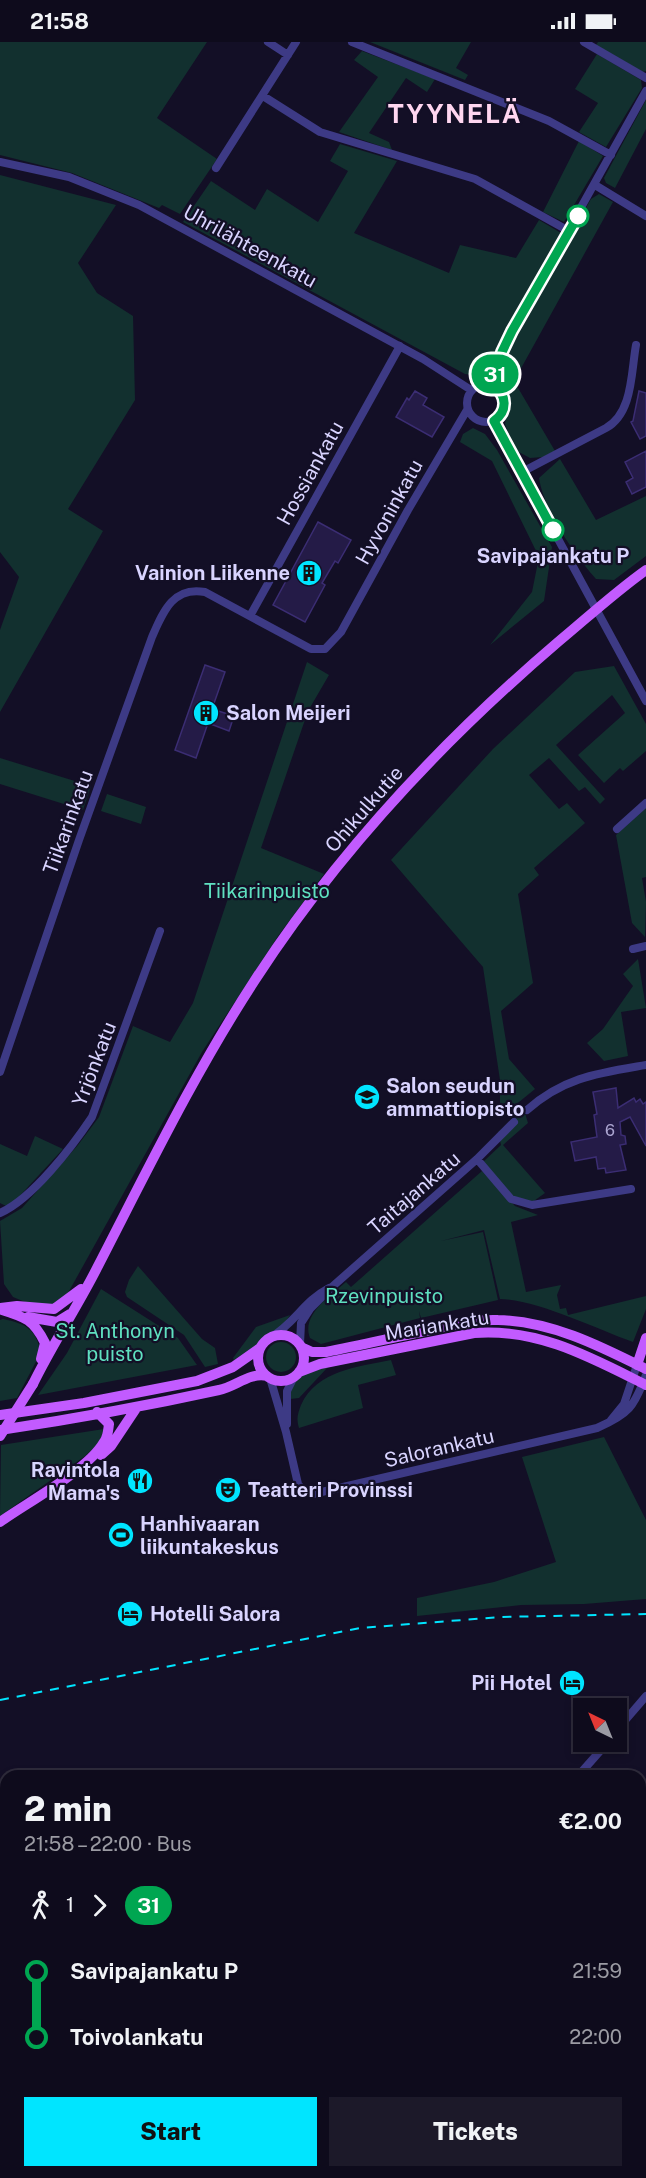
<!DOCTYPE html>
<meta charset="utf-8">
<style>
:root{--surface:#0e0b1c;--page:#1c1929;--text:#f1f3f6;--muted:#9b9ba3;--line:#2e2b3b;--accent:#00e5ff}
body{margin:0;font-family:"Public Sans",sans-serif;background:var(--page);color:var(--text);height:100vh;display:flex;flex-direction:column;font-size:22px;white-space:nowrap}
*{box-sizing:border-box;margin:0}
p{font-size:20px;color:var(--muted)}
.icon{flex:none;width:33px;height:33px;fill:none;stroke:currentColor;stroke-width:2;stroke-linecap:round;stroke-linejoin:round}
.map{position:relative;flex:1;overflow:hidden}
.panel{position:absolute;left:0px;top:1728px;width:646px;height:408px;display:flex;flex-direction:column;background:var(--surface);border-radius:18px 18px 0 0;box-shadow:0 3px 9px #0003,0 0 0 2px var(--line)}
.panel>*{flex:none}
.badge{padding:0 12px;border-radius:20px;font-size:21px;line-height:39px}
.needle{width:39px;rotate:317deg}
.fabs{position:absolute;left:573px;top:1656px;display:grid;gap:12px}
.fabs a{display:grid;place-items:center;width:54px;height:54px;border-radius:0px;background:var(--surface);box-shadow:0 3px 9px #0003,0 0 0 2px var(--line);font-size:30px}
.map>.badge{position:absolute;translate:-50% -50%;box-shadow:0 0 0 3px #fff}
.legs{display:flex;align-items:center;gap:9px;height:66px;padding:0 24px;font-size:20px}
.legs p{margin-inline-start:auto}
.overview{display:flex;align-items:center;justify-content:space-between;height:102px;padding:0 24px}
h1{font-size:33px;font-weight:800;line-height:45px}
.primary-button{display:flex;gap:12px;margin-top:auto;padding:12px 24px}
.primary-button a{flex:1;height:69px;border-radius:0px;background:var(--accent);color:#111;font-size:24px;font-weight:800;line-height:69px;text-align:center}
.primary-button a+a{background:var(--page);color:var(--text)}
ul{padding:0 24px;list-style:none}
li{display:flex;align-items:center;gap:21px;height:66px;font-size:22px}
li i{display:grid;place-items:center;width:9px;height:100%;margin:0 8px;background:currentColor}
li i::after{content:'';width:15px;height:15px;margin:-8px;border:4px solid;border-radius:50%;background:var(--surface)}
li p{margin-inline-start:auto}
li:first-child i{background:linear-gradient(#0000 50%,currentColor 0)}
li:last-child i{background:linear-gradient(currentColor 50%,#0000 0)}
.status{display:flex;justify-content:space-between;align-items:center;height:42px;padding:0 30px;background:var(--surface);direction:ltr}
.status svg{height:16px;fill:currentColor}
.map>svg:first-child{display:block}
.green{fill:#12302f}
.building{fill:#241b47;stroke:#3b2d73;stroke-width:1.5}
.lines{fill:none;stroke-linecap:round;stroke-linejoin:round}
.minor{stroke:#3d3a85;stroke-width:8}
.major{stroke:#c25bff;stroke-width:10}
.rail{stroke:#00e5ff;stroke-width:2;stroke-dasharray:9 8;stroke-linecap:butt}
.major-bridge{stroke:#c25bff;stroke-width:10}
.line-1-casing{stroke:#fff;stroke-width:14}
.line-1{stroke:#00a651;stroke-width:9}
.stop-1-dot{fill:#fff;stroke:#00a651;stroke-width:3}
.labels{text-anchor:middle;stroke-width:4.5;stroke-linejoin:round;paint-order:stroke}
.number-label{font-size:16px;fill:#aca6d1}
.street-label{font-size:20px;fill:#d9d4ff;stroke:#130f26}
.stop-label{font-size:20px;font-weight:bold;fill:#d9d4ff;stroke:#130f26}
.poi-label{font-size:20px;font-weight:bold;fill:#d9d4ff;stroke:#130f26;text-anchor:start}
.park-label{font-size:20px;fill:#5fe0c0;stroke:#130f26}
.district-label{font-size:26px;font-weight:bold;letter-spacing:1.5px;fill:#ffd6f0;stroke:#130f26}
</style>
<div class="status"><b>21:58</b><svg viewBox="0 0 49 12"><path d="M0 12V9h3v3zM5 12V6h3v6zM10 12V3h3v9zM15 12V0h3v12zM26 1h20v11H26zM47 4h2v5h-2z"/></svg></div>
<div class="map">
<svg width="646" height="2136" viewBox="0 0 646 2136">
<rect width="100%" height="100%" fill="#130f26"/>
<!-- green -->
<path class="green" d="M 0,0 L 207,0 L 157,76 L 217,117 L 180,172 L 162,163 L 159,166 L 72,131 L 0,113 Z
M 370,0 L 471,0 L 456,26 L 468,33 L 465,38 Z
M 598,0 L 646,0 L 646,29 L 643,30 L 596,3 Z
M 362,9 L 435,37 L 427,50 L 406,36 L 369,91 L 389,100 L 392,108 L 339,90 L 378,35 L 354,18 Z
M 597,12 L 641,38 L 642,46 L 606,105 L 579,90 L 598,61 L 575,47 Z
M 646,58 L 646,87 L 615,146 L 606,141 L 604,136 Z
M 579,99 L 603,114 L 564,180 L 543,170 Z
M 340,102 L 397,119 L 354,191 L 449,231 L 460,203 L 516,216 L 539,178 L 561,191 L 483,334 L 465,332 L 183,180 L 211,139 L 255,168 L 267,147 L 318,180 L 348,129 L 330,119 Z
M 0,133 L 116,163 L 78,221 L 97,251 L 133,274 L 135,358 L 68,467 L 103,489 L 0,670 L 0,588 L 19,535 L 0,510 Z
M 599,152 L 613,160 L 514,339 L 555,409 L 543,415 L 530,416 L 517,409 L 510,395 L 505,382 L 508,359 L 504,336 L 508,304 L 591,157 Z
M 473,386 L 485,392 L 497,408 L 552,505 L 544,559 L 490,603 L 532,550 L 539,515 L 492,419 L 460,400 L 463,392 Z
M 560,417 L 596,478 L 646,454 L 646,514 L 614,538 L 596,537 C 574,512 544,469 539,436 Z
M 307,620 L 329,633 L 308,669 L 261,806 L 324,832 L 278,894 L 202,1010 L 68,1251 L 52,1263 L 30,1262 L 13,1255 L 4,1242 L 0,1179 L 22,1166 L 78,1103 L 99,1075 L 133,984 L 170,1000 L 193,961 Z
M 614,624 L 646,682 L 646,709 L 623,729 L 620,726 L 604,741 L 578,713 L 625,671 L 612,653 L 556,703 L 605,757 L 600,762 L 585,745 L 579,749 L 549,716 L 529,733 L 559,767 L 567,761 L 585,781 L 534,826 L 539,833 L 518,852 L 533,941 L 501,969 L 509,1017 L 535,1047 L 502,1074 L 500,1072 L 500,1038 L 483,925 L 391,818 L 493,707 L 575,630 Z
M 0,716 L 91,744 L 83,768 L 0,742 Z
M 107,752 L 146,765 L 141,782 L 101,769 Z
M 646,766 L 646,835 L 642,836 L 646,860 L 645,895 L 632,881 L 616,793 Z
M 638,917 L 646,966 L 621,970 L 628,1014 L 604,1019 L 587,1001 L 603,987 L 633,944 L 623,932 Z
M 524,1068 L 528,1081 L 503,1103 L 545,1151 L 531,1161 L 512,1155 L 483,1120 L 501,1103 L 498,1090 Z
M 35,1094 L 63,1107 L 15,1159 L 6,1164 L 0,1161 L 0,1102 L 27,1114 Z
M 482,1129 L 515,1164 L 538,1173 L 511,1180 L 526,1250 L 561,1243 L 557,1253 L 560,1267 L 566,1266 L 568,1273 L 646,1254 L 646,1267 L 633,1300 C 597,1287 535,1257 500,1257 L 484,1188 L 441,1199 L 483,1190 L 498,1258 L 421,1276 L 419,1269 L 420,1276 L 321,1302 L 310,1296 C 301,1273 330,1254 346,1240 L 351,1245 Z
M 138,1224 L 202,1297 L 215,1306 L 218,1322 L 205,1325 L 184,1293 L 127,1255 L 125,1250 L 129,1238 Z
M 101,1247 L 178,1296 L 197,1323 L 38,1353 L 67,1311 Z
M 290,1273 L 281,1287 L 234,1318 L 233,1316 L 256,1285 Z
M 3,1277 C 26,1282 35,1286 41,1310 L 17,1356 L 0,1359 L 0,1278 Z
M266 1315a15 15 0 1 1 30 0a15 15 0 1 1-30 0Z
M 391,1318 L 396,1333 L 358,1343 L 363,1366 L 299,1386 C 296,1376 298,1371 301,1363 C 317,1328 358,1325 391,1318 Z
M 328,1325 L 299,1356 L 290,1357 C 291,1332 308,1331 328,1325 Z
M 104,1387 L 100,1400 L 85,1414 L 0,1474 L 1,1403 Z
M 604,1395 L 646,1478 L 646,1557 L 584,1562 L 521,1563 L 417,1574 L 417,1556 L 494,1540 L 556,1520 L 522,1415 Z"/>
<!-- building -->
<path class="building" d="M 415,349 L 427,356 L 423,363 L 444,375 L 432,395 L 396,375 L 407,356 L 409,358 Z
M 639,349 L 646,351 L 646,394 L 640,397 L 631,380 L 633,379 Z
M 646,409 L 646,445 L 632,452 L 626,440 L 633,436 L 625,420 Z
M 318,480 L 351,498 L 338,521 L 335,519 L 322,541 L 325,543 L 305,580 L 273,563 Z
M 205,623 L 225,630 L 212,667 L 234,674 L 229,689 L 208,681 L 196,716 L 175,708 Z
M 616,1046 L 618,1066 L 634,1056 L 636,1060 L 640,1057 L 643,1062 L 646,1060 L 646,1104 L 630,1075 L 620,1080 L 621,1093 L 625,1094 L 626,1102 L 620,1103 L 626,1128 L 606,1131 L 605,1126 L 598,1127 L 596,1115 L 575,1119 L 571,1100 L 597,1095 L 594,1073 L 597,1072 L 593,1050 Z"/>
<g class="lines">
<!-- minor -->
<path class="minor" d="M 268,0 L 288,13
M 352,0 L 549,79 L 611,113
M 584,0 L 646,36
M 263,54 L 320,90 L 475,137 L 569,189
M 0,120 L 69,135 L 139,163 L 423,317 L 471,348
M 216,126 L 296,0
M 595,143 L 646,174
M467 361a19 19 0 1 1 38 0a19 19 0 1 1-38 0Z
M 494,344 L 502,310 L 512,289 L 646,49
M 494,379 L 646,659
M 522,430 L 606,386 C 633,371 631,330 636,303
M 250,574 L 400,304
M 617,787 L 646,761
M 633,907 L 646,904
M 0,1030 L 79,798 L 152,595 C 163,570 173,544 205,550 L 311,607 L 325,607 L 341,590 L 408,468 L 467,368
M 527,1068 C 564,1035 599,1031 646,1023
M 477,1117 L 511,1157 L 532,1163 L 631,1147
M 0,1171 C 32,1157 72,1105 92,1075 L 160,889
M 271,1295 C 294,1282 304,1259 329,1246
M 300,1302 L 301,1281 L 310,1267 L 333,1244 L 477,1117 L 514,1080
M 270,1336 L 286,1390 L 298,1442 L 304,1450 L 313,1452 L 597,1386 C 629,1372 634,1365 646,1333
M 611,1378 L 624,1362 L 637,1323
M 287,1382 L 287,1349 L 294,1335
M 616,1689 L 646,1654
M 578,1734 L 608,1700
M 640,1995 L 646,1995
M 320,2136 L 320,2130"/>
<!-- major -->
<path class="major" d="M 0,1266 L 17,1264 L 54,1267 L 81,1247
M 2,1268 C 25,1275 34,1278 45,1301 L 41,1317
M 28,1275 L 57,1280 L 70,1272
M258 1316a23 23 0 1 1 46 0a23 23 0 1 1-46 0Z
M 301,1305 L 312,1310 L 326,1310 C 361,1303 396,1295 430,1288 C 453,1283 475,1277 498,1278 C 551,1279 600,1304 646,1327
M 637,1323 L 646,1296
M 299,1330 L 320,1322 L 474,1291 C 538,1286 590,1315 646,1343
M 33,1342 C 53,1301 78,1264 98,1224 C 148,1127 195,1030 255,938 C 338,810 442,699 558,600 C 587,576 615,550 646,528
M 0,1373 L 84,1361 L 197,1339 L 233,1325 L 260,1306
M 0,1388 C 74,1377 146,1364 219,1348 C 235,1345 250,1330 267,1334
M 101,1413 L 111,1404 L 137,1365
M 0,1480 C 28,1460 88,1428 104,1400 C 108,1395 108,1389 109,1382 L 97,1370"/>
<!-- rail -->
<path class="rail" d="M 0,1658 L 360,1586 L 501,1575 L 646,1572"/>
<!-- major-bridge -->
<path class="major-bridge" d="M 0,1394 L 33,1342"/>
</g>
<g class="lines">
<!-- line-1 casing -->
<g class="line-1-casing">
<path id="line-1" d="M 553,488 L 494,379 C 508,369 507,353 494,344 L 502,310 L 512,289 L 578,174"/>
</g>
<!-- line-1 -->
<use href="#line-1" class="line-1"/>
</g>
<!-- icons -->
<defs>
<g id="building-disc" transform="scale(1.35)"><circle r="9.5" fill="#00e5ff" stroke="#130f26"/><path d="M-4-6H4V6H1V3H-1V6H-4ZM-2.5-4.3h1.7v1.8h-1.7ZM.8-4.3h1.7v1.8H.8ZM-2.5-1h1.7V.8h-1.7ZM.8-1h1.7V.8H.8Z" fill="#111"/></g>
<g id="school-disc" transform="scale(1.35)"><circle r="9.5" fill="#00e5ff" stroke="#130f26"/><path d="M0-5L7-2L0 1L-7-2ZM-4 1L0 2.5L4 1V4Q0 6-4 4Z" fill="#111"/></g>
<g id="restaurant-disc" transform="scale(1.35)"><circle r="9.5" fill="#00e5ff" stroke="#130f26"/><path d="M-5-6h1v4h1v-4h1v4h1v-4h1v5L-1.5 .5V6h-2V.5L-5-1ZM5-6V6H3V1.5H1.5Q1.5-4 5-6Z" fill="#111"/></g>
<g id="theatre-disc" transform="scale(1.35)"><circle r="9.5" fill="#00e5ff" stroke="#130f26"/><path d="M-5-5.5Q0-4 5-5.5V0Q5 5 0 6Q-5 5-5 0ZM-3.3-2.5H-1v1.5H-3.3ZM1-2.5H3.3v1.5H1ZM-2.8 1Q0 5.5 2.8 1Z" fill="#111"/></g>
<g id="stadium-disc" transform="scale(1.35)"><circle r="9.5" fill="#00e5ff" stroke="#130f26"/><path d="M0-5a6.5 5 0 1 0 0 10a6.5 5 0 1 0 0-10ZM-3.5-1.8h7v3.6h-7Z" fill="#111"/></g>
<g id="hotel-disc" transform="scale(1.35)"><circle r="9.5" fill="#00e5ff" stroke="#130f26"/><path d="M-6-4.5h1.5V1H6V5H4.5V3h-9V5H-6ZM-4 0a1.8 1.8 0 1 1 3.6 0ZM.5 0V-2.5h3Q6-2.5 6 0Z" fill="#111"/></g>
</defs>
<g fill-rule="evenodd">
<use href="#building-disc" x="309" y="531"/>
<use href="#building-disc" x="206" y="671"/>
<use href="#school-disc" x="367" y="1055"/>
<use href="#restaurant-disc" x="140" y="1439"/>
<use href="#theatre-disc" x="228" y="1448"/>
<use href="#stadium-disc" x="121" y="1493"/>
<use href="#hotel-disc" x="130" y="1572"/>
<use href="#hotel-disc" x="572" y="1641"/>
</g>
<!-- markers -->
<g class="stop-1-dot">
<circle cx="578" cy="174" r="10"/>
<circle cx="553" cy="488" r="10"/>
</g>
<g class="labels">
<!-- number labels -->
<g class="number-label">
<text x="610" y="1094">6</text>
</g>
<!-- street labels -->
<g class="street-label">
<text transform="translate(250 204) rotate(29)" y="7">Uhrilähteenkatu</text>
<text transform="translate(310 431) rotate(-61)" y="7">Hossiankatu</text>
<text transform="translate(389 470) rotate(-61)" y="7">Hyvoninkatu</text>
<text transform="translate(364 767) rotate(-49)" y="7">Ohikulkutie</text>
<text transform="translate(68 780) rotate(-70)" y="7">Tiikarinkatu</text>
<text transform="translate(94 1022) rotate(-69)" y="7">Yrjönkatu</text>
<text transform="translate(414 1151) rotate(-41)" y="7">Taitajankatu</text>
<text transform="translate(437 1283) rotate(-9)" y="7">Mariankatu</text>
<text transform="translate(439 1406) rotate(-13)" y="7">Salorankatu</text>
</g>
<!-- stop labels -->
<g class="stop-label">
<text x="553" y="521">Savipajankatu P</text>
</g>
<!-- poi labels -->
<g class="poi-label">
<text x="290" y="538" text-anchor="end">Vainion Liikenne</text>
<text x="226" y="678">Salon Meijeri</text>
<text x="386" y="1051">Salon seudun<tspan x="386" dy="23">ammattiopisto</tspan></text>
<text x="120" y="1435" text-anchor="end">Ravintola<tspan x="120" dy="23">Mama's</tspan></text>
<text x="248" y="1455">Teatteri Provinssi</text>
<text x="140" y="1489">Hanhivaaran<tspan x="140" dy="23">liikuntakeskus</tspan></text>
<text x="150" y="1579">Hotelli Salora</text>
<text x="552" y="1648" text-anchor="end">Pii Hotel</text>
</g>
<!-- park labels -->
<g class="park-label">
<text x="267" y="856">Tiikarinpuisto</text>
<text x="384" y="1261">Rzevinpuisto</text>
<text x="115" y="1296">St. Anthonyn<tspan x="115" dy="23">puisto</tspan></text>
</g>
<!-- district labels -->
<g class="district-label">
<text x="455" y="81">TYYNELÄ</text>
</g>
</g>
</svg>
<div class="fabs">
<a><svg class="needle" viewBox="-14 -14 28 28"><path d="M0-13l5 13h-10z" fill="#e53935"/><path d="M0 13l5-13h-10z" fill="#9b9ba3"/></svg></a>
</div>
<b class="badge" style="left:495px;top:332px;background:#00a651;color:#fff">31</b>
<section class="panel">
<div class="overview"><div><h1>2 min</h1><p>21:58 – 22:00 · Bus</p></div><b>€2.00</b></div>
<div class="legs"><svg class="icon" aria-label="walk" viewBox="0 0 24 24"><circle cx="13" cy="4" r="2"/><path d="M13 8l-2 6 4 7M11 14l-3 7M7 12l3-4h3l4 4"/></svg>1<svg class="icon" aria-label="forward" viewBox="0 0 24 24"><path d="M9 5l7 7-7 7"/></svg><b class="badge" style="background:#00a651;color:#fff">31</b></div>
<ul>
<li><i style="color:#00a651"></i><b>Savipajankatu P</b><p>21:59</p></li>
<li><i style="color:#00a651"></i><b>Toivolankatu</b><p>22:00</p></li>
</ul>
<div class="primary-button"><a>Start</a><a>Tickets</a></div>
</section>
</div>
